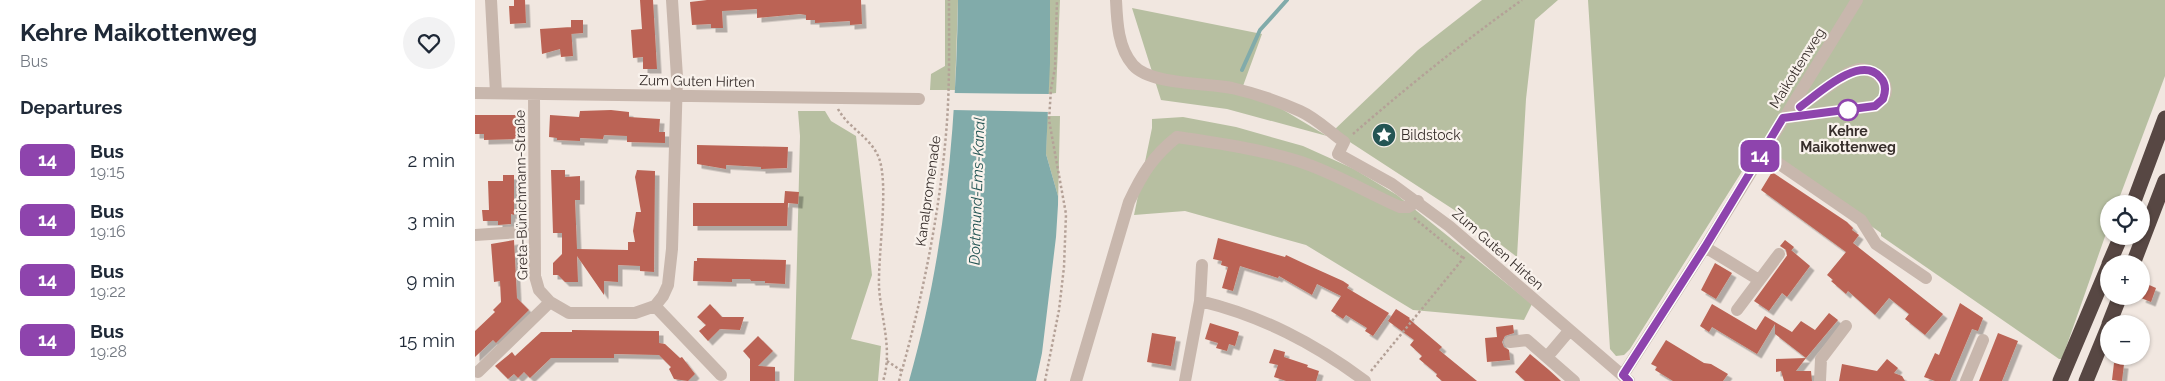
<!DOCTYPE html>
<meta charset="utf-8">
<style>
:root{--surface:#fff;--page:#f2f2f3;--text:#1f2937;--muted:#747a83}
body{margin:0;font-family:Raleway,sans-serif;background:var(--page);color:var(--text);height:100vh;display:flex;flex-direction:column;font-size:19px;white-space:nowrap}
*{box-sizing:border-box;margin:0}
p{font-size:16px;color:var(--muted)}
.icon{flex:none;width:28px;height:28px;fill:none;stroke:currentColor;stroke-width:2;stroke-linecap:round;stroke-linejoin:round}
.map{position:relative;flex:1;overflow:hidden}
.drawer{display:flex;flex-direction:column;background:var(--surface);width:475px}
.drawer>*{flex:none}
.badge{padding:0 10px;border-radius:8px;font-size:18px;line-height:32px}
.tools{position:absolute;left:1625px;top:195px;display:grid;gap:10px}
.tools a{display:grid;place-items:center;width:50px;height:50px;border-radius:50%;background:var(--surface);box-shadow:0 1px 4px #0004;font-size:25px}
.map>.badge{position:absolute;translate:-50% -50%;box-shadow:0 0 0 2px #fff}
h2{padding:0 20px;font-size:19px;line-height:45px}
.round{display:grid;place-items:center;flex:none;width:52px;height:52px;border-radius:26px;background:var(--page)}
.head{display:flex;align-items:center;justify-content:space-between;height:85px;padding:0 20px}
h1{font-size:24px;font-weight:700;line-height:38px}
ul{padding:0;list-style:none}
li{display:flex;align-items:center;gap:15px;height:60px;padding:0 20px}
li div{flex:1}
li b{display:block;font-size:19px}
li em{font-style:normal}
li .badge{min-width:55px;font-weight:700;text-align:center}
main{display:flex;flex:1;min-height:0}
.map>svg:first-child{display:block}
.green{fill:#b7bfa1}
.water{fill:#81abaa}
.pier{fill:#f1e7e0}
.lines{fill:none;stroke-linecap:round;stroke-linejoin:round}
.stream{stroke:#81abaa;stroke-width:4}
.building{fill:#bb6454;filter:url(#shadow)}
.path{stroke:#b4a197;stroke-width:2.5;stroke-dasharray:2.5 2.5;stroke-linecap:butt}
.minor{stroke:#c8b7ad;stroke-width:12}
.highway{stroke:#574743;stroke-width:15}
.line-casing{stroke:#fff;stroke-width:11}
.line{stroke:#8e44ad;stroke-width:8}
.stop-dot{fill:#fff;stroke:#8e44ad;stroke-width:2.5}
.labels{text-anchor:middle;stroke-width:4.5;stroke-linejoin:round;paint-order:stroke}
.street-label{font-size:14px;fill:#372e2b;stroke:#f9f2ec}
.stop-label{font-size:14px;font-weight:bold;fill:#372e2b;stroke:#f9f2ec}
.poi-label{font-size:14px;fill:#372e2b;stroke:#f9f2ec;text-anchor:start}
.water-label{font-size:15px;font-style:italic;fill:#245554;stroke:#f9f2ec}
</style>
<main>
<section class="drawer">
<div class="head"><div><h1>Kehre Maikottenweg</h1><p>Bus</p></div><a class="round"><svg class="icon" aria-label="heart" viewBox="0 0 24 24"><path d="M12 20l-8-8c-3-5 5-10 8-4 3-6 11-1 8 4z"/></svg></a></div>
<h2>Departures</h2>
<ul>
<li><span class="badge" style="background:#8e44ad;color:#fff">14</span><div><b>Bus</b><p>19:15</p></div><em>2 min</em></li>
<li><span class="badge" style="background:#8e44ad;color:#fff">14</span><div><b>Bus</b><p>19:16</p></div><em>3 min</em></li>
<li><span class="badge" style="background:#8e44ad;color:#fff">14</span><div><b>Bus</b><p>19:22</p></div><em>9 min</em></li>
<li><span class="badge" style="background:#8e44ad;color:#fff">14</span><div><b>Bus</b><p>19:28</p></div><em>15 min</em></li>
</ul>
</section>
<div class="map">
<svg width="1690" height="381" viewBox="0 0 1690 381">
<defs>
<filter id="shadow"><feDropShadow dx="4.5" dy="4.5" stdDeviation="0" flood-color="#0004"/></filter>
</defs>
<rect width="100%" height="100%" fill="#f1e7e0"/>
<!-- green -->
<path class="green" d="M 470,0 L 483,0 L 480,90 L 455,90 L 456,74 L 470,66 Z
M 575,0 L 585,0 L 581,93 L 573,94 Z
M 1007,0 L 1083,0 L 1060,20 L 1051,99 L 1042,257 L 990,217 L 858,131 L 943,50 Z
M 1113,0 L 1690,0 L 1690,76 L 1642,204 L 1634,204 L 1634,225 L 1587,359 L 1584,359 L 1406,236 L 1406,233 L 1283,146 L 1155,349 L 1149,355 L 1141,356 L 1135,349 Z
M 657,8 L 787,34 L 768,86 L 852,136 L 752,109 L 686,100 Z
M 323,111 L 350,111 L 356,121 L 381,136 L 397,275 L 376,339 L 406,346 L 403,381 L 319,381 L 325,136 Z
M 572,116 L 585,116 L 583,205 L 583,196 L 571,154 Z
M 708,117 L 761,127 L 828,146 L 879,169 L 922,195 L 1057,304 L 1049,320 L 938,310 L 831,245 L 710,211 L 659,215 L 677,128 L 677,119 Z"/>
<!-- water -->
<path class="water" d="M 483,0 L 575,0 L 575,63 L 571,154 L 583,196 L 583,205 L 581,237 L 567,353 L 561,381 L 434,381 C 470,254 481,131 483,0 Z"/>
<!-- pier -->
<path class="pier" d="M 478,93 L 576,94 L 575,112 L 478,110 Z"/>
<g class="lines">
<!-- stream -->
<path class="stream" d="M 767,70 L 785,30 L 812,0"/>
</g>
<!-- building -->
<path class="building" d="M 39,0 L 50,0 L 51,23 L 35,24 L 34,6 L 39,6 Z
M 165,0 L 178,0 L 182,69 L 168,69 L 168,57 L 158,58 L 156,30 L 167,29 Z
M 232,0 L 386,0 L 387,24 L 375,25 L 375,21 L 340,23 L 340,20 L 331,20 L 331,15 L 325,14 L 282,18 L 282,9 L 247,11 L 248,28 L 236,28 L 236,24 L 217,25 L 215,2 Z
M 96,20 L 108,20 L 108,33 L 96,34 Z
M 96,27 L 98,56 L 86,57 L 85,49 L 67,54 L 65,29 Z
M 136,110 L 154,112 L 154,117 L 185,119 L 184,132 L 190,132 L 190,143 L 152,142 L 152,136 L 129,135 L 128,139 L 105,138 L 105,141 L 82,140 L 82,138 L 74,137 L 75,115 L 104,117 L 105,111 Z
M 0,115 L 41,115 L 42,139 L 9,140 L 9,134 L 0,134 Z
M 222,145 L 313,147 L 312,168 L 286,169 L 286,167 L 251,165 L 251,169 L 222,164 Z
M 76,170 L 90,170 L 90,177 L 105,176 L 105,200 L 100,200 L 102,249 L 153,250 L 153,242 L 160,242 L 158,231 L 161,212 L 166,212 L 160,177 L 162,170 L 180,171 L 179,272 L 165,271 L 165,266 L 143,265 L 143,282 L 129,281 L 129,295 L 102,256 L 103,282 L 90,282 L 83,275 L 78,275 L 78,263 L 87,254 L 87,233 L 78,233 Z
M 1297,172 L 1372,222 L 1378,228 L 1377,230 L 1384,235 L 1378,243 L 1468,314 L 1450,335 L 1430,319 L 1434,314 L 1414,298 L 1400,315 L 1373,291 L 1371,294 L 1356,281 L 1358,280 L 1352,275 L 1371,252 L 1286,190 Z
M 28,175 L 39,175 L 39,215 L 36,214 L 36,224 L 23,225 L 23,221 L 8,221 L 7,210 L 14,210 L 13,181 L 28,181 Z
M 310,191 L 324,192 L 323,204 L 313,203 L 312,226 L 218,226 L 218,203 L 309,203 Z
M 743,238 L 810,257 L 811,255 L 828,263 L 868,281 L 874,285 L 872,288 L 914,313 L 898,336 L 890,331 L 892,328 L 871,315 L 868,319 L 856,311 L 866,296 L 842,284 L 837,295 L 804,276 L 803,278 L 765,266 L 758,291 L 747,288 L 753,267 L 746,265 L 747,261 L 738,259 Z
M 39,240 L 42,298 L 54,310 L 21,343 L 18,340 L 0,357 L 0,331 L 20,312 L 18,310 L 26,302 L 25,281 L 19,282 L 16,244 Z
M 1310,240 L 1319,247 L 1312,256 L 1311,250 L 1305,246 Z
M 1316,250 L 1335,266 L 1312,297 L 1307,293 L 1294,311 L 1279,301 Z
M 222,258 L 311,260 L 310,284 L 290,283 L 290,281 L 276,281 L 275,279 L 257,279 L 257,282 L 218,281 L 219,261 L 222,261 Z
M 1240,263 L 1257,273 L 1241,299 L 1226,290 Z
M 1672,284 L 1681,288 L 1676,302 L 1666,298 Z
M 1485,303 L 1508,318 L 1503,331 L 1497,329 L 1475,381 L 1460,381 L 1449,377 L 1460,353 L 1464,355 Z
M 235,304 L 247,317 L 269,317 L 265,330 L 245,329 L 233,341 L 224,331 L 231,325 L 222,317 Z
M 1237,304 L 1281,330 L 1290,316 L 1317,332 L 1326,321 L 1340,330 L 1354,313 L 1363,320 L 1331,358 L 1300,334 L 1300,324 L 1282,354 L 1237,327 L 1234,332 L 1225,326 Z
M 921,309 L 935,318 L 934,319 L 967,347 L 964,350 L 1002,381 L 967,381 L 961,376 L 962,374 L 944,359 L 947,356 L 935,345 L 939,340 L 913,321 Z
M 735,323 L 764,332 L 760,346 L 754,344 L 752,351 L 741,348 L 743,343 L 730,339 Z
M 1038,325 L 1039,333 L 1030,336 L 1027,342 L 1029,347 L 1034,350 L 1035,360 L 1012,362 L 1010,338 L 1022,337 L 1021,327 Z
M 97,330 L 184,331 L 184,343 L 190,344 L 205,358 L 207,357 L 220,374 L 213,381 L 199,379 L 194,369 L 196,367 L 184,355 L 139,354 L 139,358 L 76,358 L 55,378 L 49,372 L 43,378 L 39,374 L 33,379 L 20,366 L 37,352 L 40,356 L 66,332 L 97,332 Z
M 677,333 L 701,337 L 696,366 L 672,362 Z
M 1523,333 L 1543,341 L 1527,381 L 1504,381 Z
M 283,336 L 298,351 L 283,366 L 300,367 L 300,381 L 275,381 L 275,359 L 268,351 Z
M 1191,340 L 1229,363 L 1236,364 L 1253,374 L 1248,381 L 1198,381 L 1180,370 L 1182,367 L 1176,364 Z
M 799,349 L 810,352 L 809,357 L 833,365 L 832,367 L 844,371 L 841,381 L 811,381 L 799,377 L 803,365 L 794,363 Z
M 1055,354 L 1074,370 L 1086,381 L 1050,381 L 1040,372 Z
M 1331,358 L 1321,371 L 1336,371 L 1337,381 L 1309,381 L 1306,371 L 1301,372 L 1301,359 Z
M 1412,359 L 1423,368 L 1419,373 L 1427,376 L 1430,381 L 1364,381 L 1367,364 L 1402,371 Z
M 1639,363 L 1649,364 L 1647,381 L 1637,380 Z"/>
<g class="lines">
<!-- path -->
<path class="path" d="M 363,109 C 374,129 395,136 404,158 C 414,186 403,253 404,287 C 406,318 418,351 408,381
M 878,134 C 932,87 988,42 1047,0
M 939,218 L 988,258
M 412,361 L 427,371
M 896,371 L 991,255
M 424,381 C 447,300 464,217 471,134 C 475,89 474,44 474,0
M 570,381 L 584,310 L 589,267 L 591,214 L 574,120 L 576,89 L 580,68 L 582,0"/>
<!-- minor -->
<path class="minor" d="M 16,0 L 21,93
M 641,0 C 642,22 643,48 658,65 C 675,85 732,83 757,88 C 779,93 805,102 825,111 C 841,118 855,132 869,142 L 863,154 L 917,184 L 974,226 L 1154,381
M 1384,69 C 1406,69 1423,92 1400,106 L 1308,118 L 1373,73 Z
M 0,93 L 444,99
M 59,94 L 60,276 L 64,290 L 75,302 L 94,313 L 160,313 L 180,306 L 188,296 L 193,285 L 197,249 L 202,77 L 197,0
M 1287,152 L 1386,220 L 1401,244 L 1451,278
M 0,235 L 59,231
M 1230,247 L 1284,280
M 725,301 C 787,316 839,343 890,381
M 180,306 L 246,375
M 1262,310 L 1304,254
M 1035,342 L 1052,340 L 1099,381
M 1072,357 L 1094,331
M 3,372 L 75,302
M 1148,375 L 1230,247 L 1382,0
M 601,381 L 654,202 C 667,174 678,156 702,137 C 743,143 784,149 823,161 C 858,172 891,192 925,207 L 933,207 L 943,201
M 710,381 L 725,301 L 727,265
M 1345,381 L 1346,359 L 1371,326
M 1491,381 L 1508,340"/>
<!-- highway -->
<path class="highway" d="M 1658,204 L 1690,118
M 1634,264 L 1646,236
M 1658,264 L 1690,181
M 1634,324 L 1645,296
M 1585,381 L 1634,265
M 1611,381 L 1634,325"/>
</g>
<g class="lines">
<!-- line casing -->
<g class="line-casing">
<path id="line" d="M 1154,381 L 1148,375 L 1230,247 L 1308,118 L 1400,106 L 1408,99 C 1411,91 1411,83 1405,77 C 1385,54 1343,94 1325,107"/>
</g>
<!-- line -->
<use href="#line" class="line"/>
</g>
<!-- icons -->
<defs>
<g id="sight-disc" transform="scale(1.25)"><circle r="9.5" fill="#245554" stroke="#f9f2ec"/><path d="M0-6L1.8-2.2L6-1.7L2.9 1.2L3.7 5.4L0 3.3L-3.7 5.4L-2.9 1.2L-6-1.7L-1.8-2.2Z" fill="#fff"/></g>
</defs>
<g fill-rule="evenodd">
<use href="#sight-disc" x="909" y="135"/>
</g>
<!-- markers -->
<circle class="stop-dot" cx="1373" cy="110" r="10"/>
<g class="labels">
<!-- street labels -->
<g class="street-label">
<text transform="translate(1322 68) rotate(-58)" y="5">Maikottenweg</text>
<text transform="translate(222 81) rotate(1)" y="5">Zum Guten Hirten</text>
<text transform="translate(453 191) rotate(-82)" y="5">Kanalpromenade</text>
<text transform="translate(46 195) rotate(-91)" y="5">Greta-Bünichmann-Straße</text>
<text transform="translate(1023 249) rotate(41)" y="5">Zum Guten Hirten</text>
</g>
<!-- stop labels -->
<g class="stop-label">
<text x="1373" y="136">Kehre<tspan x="1373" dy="16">Maikottenweg</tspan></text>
</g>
<!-- poi labels -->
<g class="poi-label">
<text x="926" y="140">Bildstock</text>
</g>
<!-- water labels -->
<g class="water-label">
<text transform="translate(502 191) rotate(-88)" y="5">Dortmund-Ems-Kanal</text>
</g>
</g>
</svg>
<div class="tools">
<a><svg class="icon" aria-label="locate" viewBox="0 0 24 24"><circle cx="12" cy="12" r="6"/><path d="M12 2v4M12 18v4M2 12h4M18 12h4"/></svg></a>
<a>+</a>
<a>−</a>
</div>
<b class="badge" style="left:1285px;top:156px;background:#8e44ad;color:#fff">14</b>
</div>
</main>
